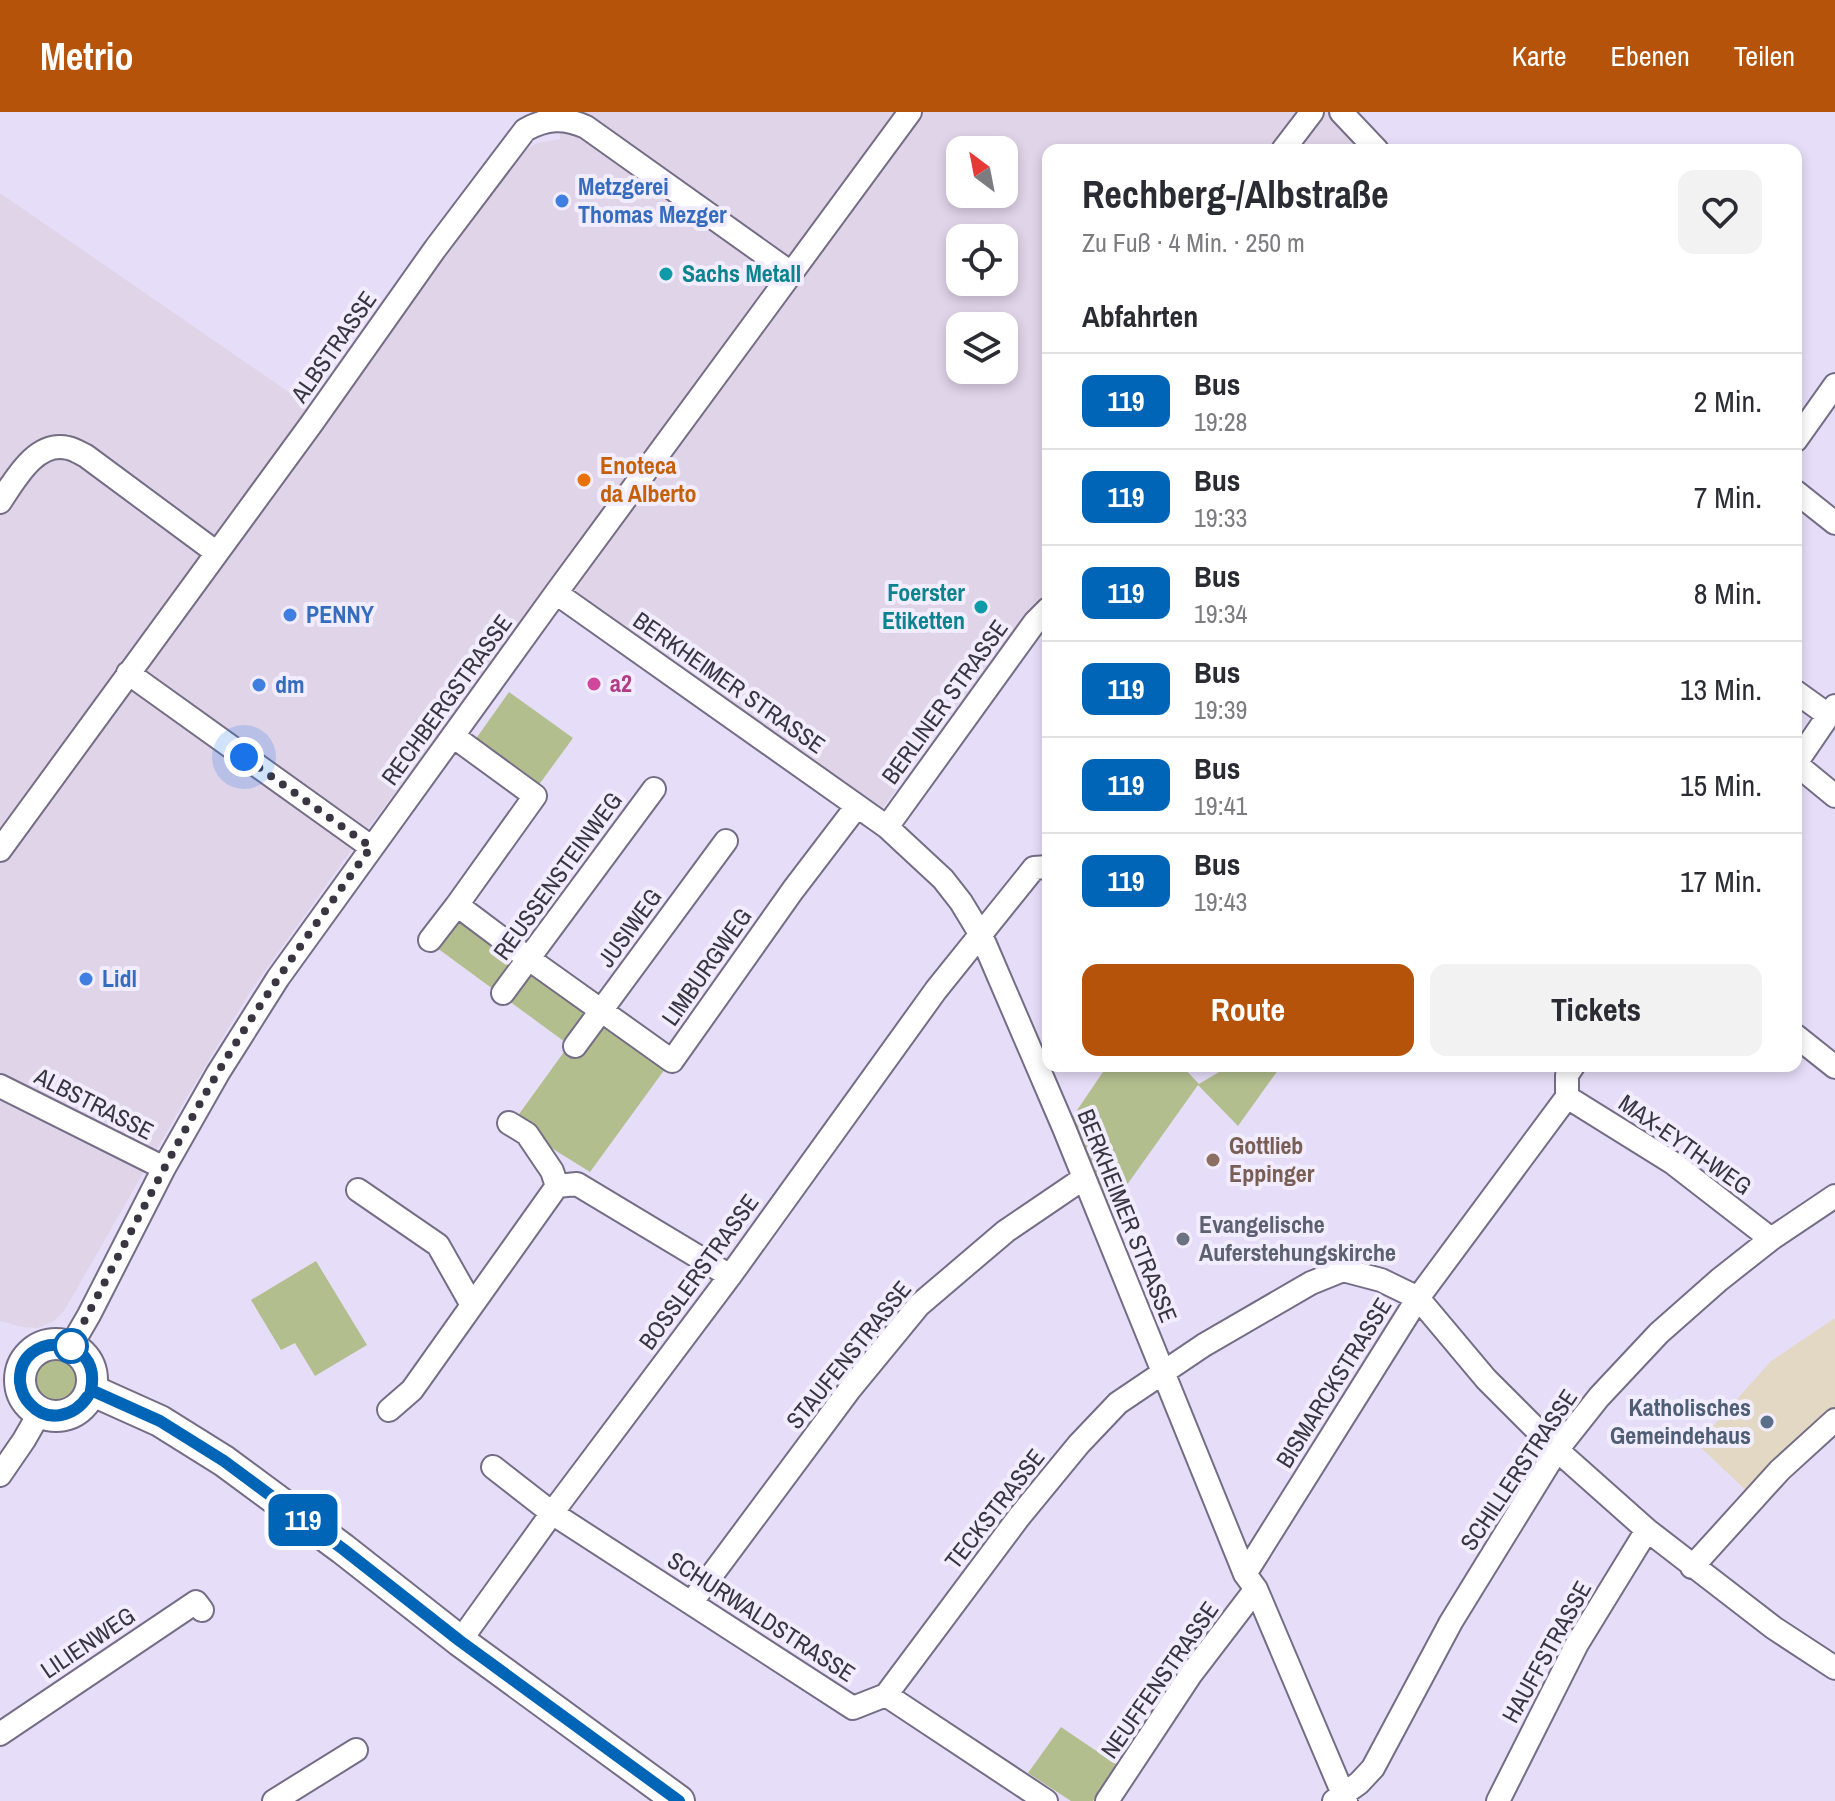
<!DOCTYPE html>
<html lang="de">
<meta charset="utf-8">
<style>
:root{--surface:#fff;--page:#f2f2f3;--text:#2b2b33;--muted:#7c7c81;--line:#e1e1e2;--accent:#b45309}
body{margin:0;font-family:"Archivo Narrow",sans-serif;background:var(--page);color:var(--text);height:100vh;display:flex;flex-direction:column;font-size:30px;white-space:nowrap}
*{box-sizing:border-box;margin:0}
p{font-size:26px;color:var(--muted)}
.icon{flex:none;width:44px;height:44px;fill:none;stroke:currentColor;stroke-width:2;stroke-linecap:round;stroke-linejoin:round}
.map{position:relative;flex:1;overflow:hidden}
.drawer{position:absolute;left:1042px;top:32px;width:760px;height:928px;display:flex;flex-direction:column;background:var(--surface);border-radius:16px;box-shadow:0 4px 12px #0003}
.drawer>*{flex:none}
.badge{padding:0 16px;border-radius:12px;font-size:28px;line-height:52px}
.needle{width:52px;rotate:328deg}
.controls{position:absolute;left:946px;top:24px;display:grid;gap:16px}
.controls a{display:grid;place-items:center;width:72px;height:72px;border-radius:16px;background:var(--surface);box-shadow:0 4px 12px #0003;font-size:40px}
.you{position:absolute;width:40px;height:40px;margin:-20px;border:6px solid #fff;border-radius:50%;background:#1a73e8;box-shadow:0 0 0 12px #1a73e833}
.map>.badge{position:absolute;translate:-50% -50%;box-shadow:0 0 0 4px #fff}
h2{padding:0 40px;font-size:30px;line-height:72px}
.round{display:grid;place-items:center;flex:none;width:84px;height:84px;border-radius:16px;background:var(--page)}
.summary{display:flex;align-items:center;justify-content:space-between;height:136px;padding:0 40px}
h1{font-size:38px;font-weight:800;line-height:60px}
.cta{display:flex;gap:16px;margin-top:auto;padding:16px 40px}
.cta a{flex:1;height:92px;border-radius:16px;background:var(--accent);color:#fff;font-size:32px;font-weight:800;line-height:92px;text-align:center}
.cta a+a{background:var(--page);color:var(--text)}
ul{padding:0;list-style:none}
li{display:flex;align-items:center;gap:24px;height:96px;padding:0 40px;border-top:2px solid var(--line)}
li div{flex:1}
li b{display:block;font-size:30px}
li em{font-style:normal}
li .badge{min-width:88px;font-weight:700;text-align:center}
header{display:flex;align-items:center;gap:48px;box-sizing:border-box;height:112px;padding:0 40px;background:var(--accent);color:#fff}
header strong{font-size:38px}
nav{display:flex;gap:44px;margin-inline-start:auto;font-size:28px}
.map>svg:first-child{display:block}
.industrial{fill:#e0d4e8;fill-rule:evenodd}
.education{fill:#e2d8c3}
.green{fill:#b2be8e}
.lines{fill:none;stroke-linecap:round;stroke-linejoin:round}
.minor-casing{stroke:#746d85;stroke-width:26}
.secondary-casing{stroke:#746d85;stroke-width:34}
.minor{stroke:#fff;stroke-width:22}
.secondary{stroke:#fff;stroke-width:30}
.line-casing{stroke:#fff;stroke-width:18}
.line{stroke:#0065b7;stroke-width:12}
.walk{stroke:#393641;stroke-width:8;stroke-dasharray:0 14.4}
.shop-dot{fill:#3f7fe0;stroke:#f2edfe;stroke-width:3}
.culture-dot{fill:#0f9aa8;stroke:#f2edfe;stroke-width:3}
.food-dot{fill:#e8710a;stroke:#f2edfe;stroke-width:3}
.hotel-dot{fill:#d1479c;stroke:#f2edfe;stroke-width:3}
.education-dot{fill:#8d6e63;stroke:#f2edfe;stroke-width:3}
.worship-dot{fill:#6b7280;stroke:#f2edfe;stroke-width:3}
.stop-dot{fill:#fff;stroke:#0065b7;stroke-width:4}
.service-dot{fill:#5c6f8a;stroke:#f2edfe;stroke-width:3}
.labels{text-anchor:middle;stroke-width:8;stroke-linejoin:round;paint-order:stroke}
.shop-label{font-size:24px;font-weight:bold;fill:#366cbe;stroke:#f2edfe;text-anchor:start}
.culture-label{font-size:24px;font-weight:bold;fill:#0d838f;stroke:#f2edfe;text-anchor:start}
.street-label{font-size:24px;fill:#393641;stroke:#f2edfe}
.food-label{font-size:24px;font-weight:bold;fill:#c56008;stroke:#f2edfe;text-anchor:start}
.hotel-label{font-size:24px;font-weight:bold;fill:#b23c85;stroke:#f2edfe;text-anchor:start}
.education-label{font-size:24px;font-weight:bold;fill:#785e54;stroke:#f2edfe;text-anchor:start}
.worship-label{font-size:24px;font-weight:bold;fill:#5b616d;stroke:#f2edfe;text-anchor:start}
.service-label{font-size:24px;font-weight:bold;fill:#4e5e75;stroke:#f2edfe;text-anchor:end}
</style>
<header>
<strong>Metrio</strong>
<nav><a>Karte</a><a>Ebenen</a><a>Teilen</a></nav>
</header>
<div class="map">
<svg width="1835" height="1689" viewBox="0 0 1835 1689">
<rect width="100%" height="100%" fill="#e6def9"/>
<!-- industrial -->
<path class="industrial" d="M 559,0 L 1351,0 L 1364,15 L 1391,38 L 1048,38 L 1048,483 L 1022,506 L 870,713 L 541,486 L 342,751 L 250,880 L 188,983 L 64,1199 L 54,1209 L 38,1216 L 21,1215 L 0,1209 L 0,81 L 309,294 L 330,304 L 518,46 L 524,39 L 537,31 L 560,27 ZM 960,38 L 1004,38 L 1004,82 L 960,82 ZM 960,126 L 1004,126 L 1004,170 L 960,170 ZM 960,214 L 1004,214 L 1004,258 L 960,258 Z"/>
<!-- education -->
<path class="education" d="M 1835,1206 L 1835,1308 L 1754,1386 L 1697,1332 L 1770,1250 Z"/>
<!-- green -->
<path class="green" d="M 509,580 L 573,626 L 538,674 L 475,628 Z
M 458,807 L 513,847 L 516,852 L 497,880 L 433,833 Z
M 530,859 L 665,957 L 590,1060 L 537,1027 L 514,1009 L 569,933 L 505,886 Z
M 1107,954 L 1182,954 L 1199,972 L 1229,954 L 1281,954 L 1238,1014 L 1198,973 L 1102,1108 L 1065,1016 Z
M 316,1149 L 367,1233 L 315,1264 L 295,1231 L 281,1238 L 251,1188 Z
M33 1266a23 23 0 1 1 46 0a23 23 0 1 1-46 0Z
M 1061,1615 L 1117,1653 L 1093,1689 L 1071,1689 L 1028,1661 Z"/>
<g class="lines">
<!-- minor casing -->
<g class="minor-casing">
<path id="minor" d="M 1341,0 L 1377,38
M 1283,38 L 1312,0
M 1796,328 L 1835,273
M 1796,380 L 1835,411
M 0,390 C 15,368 36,328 68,336 C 74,337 80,341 86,344 L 217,441
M 556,481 L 887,715 L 943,767 L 961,790 L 981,823 L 1064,1016 L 1245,1462 L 1256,1477 L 1346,1689
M 128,561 L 371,735
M 1796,580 L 1828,603
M 453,624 L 535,684 L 457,793 L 529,847 L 672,949 L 793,778 L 857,694
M 1796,651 L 1835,594
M 1796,652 L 1835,684
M 887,715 L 1035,510 L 1048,497
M 0,738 L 312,311 L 435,137 L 525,18 C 546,6 564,5 586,15 L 791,161
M 430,828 L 457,793
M 503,881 L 654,677
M 1796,924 L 1835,955
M 575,934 L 726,729
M 0,974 L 164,1056
M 1567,985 L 1673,1051 L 1771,1127
M 509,1011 L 527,1022 L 552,1059 L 557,1074
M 358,1078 L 438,1133 L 472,1193
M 71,1234 L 89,1203 L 164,1056 L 218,961 L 278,866 L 556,481 L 910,0
M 389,1298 L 412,1278 L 557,1074 L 577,1072 L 730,1164
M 493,1355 L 552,1401 L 853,1596 L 886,1583 L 1046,1689
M 0,1363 L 24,1328 L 40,1300
M 1692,1455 L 1780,1358 L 1835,1308
M 1245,1462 L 1418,1186 L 1567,985 L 1567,963 L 1573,954
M 691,1491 L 850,1277 L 919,1193 L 1006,1119 L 1084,1066
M 460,1529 L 552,1401 L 730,1164 L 936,878 L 1034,756 L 1048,755
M 886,1583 L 1019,1405 L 1079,1332 L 1118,1291 L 1204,1233 L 1311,1171 L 1343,1158 L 1381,1168 L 1418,1186 L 1486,1267 L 1557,1338 L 1647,1418 L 1774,1516 L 1835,1556
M 0,1622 L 196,1490 L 202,1498
M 274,1689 L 356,1638
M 1107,1689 L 1191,1562 L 1256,1477
M 1334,1689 L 1359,1671 L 1373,1656 L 1451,1510 L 1557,1338 L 1599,1285 L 1659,1221 L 1719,1168 L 1771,1127 L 1835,1084
M 1498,1689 L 1577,1532 L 1647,1418"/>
</g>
<!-- secondary casing -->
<g class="secondary-casing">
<path id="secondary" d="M20 1268a36 36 0 1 1 72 0a36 36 0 1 1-72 0Z
M 91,1278 L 160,1309 L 224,1349 L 343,1437 L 460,1529 L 679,1689"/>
</g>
<!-- minor -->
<use href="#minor" class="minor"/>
<!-- secondary -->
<use href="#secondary" class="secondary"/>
</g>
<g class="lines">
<!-- line casing -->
<g class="line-casing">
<path id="line" d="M 88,1284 C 75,1304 48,1312 30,1292 C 24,1286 21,1278 20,1270 C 17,1218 103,1220 91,1278 L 160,1309 L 224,1349 L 343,1437 L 460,1529 L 679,1689"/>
</g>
<!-- line -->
<use href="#line" class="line"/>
<!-- walk -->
<path class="walk" d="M 71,1234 C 119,1145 165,1050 217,962 C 264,883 318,809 371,735 L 244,645"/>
</g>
<!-- markers -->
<g class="shop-dot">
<circle cx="562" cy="89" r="8"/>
<circle cx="290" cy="503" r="8"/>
<circle cx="259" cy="573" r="8"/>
<circle cx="86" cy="867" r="8"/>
</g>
<g class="culture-dot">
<circle cx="666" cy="162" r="8"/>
<circle cx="981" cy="495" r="8"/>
</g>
<circle class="food-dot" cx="584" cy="368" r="8"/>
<circle class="hotel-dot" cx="594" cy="572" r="8"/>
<circle class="education-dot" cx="1213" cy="1048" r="8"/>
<circle class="worship-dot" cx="1183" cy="1127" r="8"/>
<circle class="stop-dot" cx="71" cy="1234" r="16"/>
<circle class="service-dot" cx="1767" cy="1310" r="8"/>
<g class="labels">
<!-- shop labels -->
<g class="shop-label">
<text x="578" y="83">Metzgerei<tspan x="578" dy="28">Thomas Mezger</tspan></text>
<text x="306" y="511">PENNY</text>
<text x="275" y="581">dm</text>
<text x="102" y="875">Lidl</text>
</g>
<!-- culture labels -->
<g class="culture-label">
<text x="682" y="170">Sachs Metall</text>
<text x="965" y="489" text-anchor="end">Foerster<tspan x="965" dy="28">Etiketten</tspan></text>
</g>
<!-- street labels -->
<g class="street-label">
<text transform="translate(334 235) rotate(-55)" y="8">ALBSTRASSE</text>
<text transform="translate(729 571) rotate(35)" y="8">BERKHEIMER STRASSE</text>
<text transform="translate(447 588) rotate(-54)" y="8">RECHBERGSTRASSE</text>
<text transform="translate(945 590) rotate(-54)" y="8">BERLINER STRASSE</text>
<text transform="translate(558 764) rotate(-54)" y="8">REUSSENSTEINWEG</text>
<text transform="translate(630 816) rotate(-54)" y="8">JUSIWEG</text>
<text transform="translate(707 855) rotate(-55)" y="8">LIMBURGWEG</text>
<text transform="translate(94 992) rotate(27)" y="8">ALBSTRASSE</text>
<text transform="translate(1685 1033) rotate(35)" y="8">MAX-EYTH-WEG</text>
<text transform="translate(1127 1104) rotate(68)" y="8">BERKHEIMER STRASSE</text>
<text transform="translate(699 1160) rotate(-54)" y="8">BOSSLERSTRASSE</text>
<text transform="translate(849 1243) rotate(-51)" y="8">STAUFENSTRASSE</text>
<text transform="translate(1334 1271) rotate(-58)" y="8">BISMARCKSTRASSE</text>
<text transform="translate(1519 1358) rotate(-56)" y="8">SCHILLERSTRASSE</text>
<text transform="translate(995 1397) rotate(-52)" y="8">TECKSTRASSE</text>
<text transform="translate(761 1505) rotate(33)" y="8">SCHURWALDSTRASSE</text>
<text transform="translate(88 1531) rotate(-34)" y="8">LILIENWEG</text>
<text transform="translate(1547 1540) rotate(-61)" y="8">HAUFFSTRASSE</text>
<text transform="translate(1160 1568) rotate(-55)" y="8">NEUFFENSTRASSE</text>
</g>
<!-- food labels -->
<g class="food-label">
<text x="600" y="362">Enoteca<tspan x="600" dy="28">da Alberto</tspan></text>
</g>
<!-- hotel labels -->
<g class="hotel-label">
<text x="610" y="580">a2</text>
</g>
<!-- education labels -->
<g class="education-label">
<text x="1229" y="1042">Gottlieb<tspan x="1229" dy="28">Eppinger</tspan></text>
</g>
<!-- worship labels -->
<g class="worship-label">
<text x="1199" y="1121">Evangelische<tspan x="1199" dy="28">Auferstehungskirche</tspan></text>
</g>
<!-- service labels -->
<g class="service-label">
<text x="1751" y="1304">Katholisches<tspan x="1751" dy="28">Gemeindehaus</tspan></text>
</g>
</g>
</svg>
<div class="controls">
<a><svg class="needle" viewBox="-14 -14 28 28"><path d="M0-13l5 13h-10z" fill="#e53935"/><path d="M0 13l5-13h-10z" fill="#7c7c81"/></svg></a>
<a><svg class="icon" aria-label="locate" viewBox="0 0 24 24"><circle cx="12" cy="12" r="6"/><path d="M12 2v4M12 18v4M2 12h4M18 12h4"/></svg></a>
<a><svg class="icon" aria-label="layers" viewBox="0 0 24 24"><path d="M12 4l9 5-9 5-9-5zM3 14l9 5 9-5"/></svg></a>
</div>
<div class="you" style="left:244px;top:645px"></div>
<b class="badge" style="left:303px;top:1408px;background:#0065b7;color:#fff">119</b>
<section class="drawer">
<div class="summary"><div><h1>Rechberg-/Albstraße</h1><p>Zu Fuß · 4 Min. · 250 m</p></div><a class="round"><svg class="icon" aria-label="heart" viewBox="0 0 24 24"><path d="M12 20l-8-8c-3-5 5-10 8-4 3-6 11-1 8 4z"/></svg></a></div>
<h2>Abfahrten</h2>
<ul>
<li><span class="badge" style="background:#0065b7;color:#fff">119</span><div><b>Bus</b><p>19:28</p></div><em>2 Min.</em></li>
<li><span class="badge" style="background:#0065b7;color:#fff">119</span><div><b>Bus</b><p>19:33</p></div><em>7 Min.</em></li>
<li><span class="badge" style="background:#0065b7;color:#fff">119</span><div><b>Bus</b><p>19:34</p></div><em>8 Min.</em></li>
<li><span class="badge" style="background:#0065b7;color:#fff">119</span><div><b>Bus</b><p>19:39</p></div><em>13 Min.</em></li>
<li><span class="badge" style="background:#0065b7;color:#fff">119</span><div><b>Bus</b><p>19:41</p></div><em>15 Min.</em></li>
<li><span class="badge" style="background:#0065b7;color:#fff">119</span><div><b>Bus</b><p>19:43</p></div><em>17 Min.</em></li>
</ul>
<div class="cta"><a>Route</a><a>Tickets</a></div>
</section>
</div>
